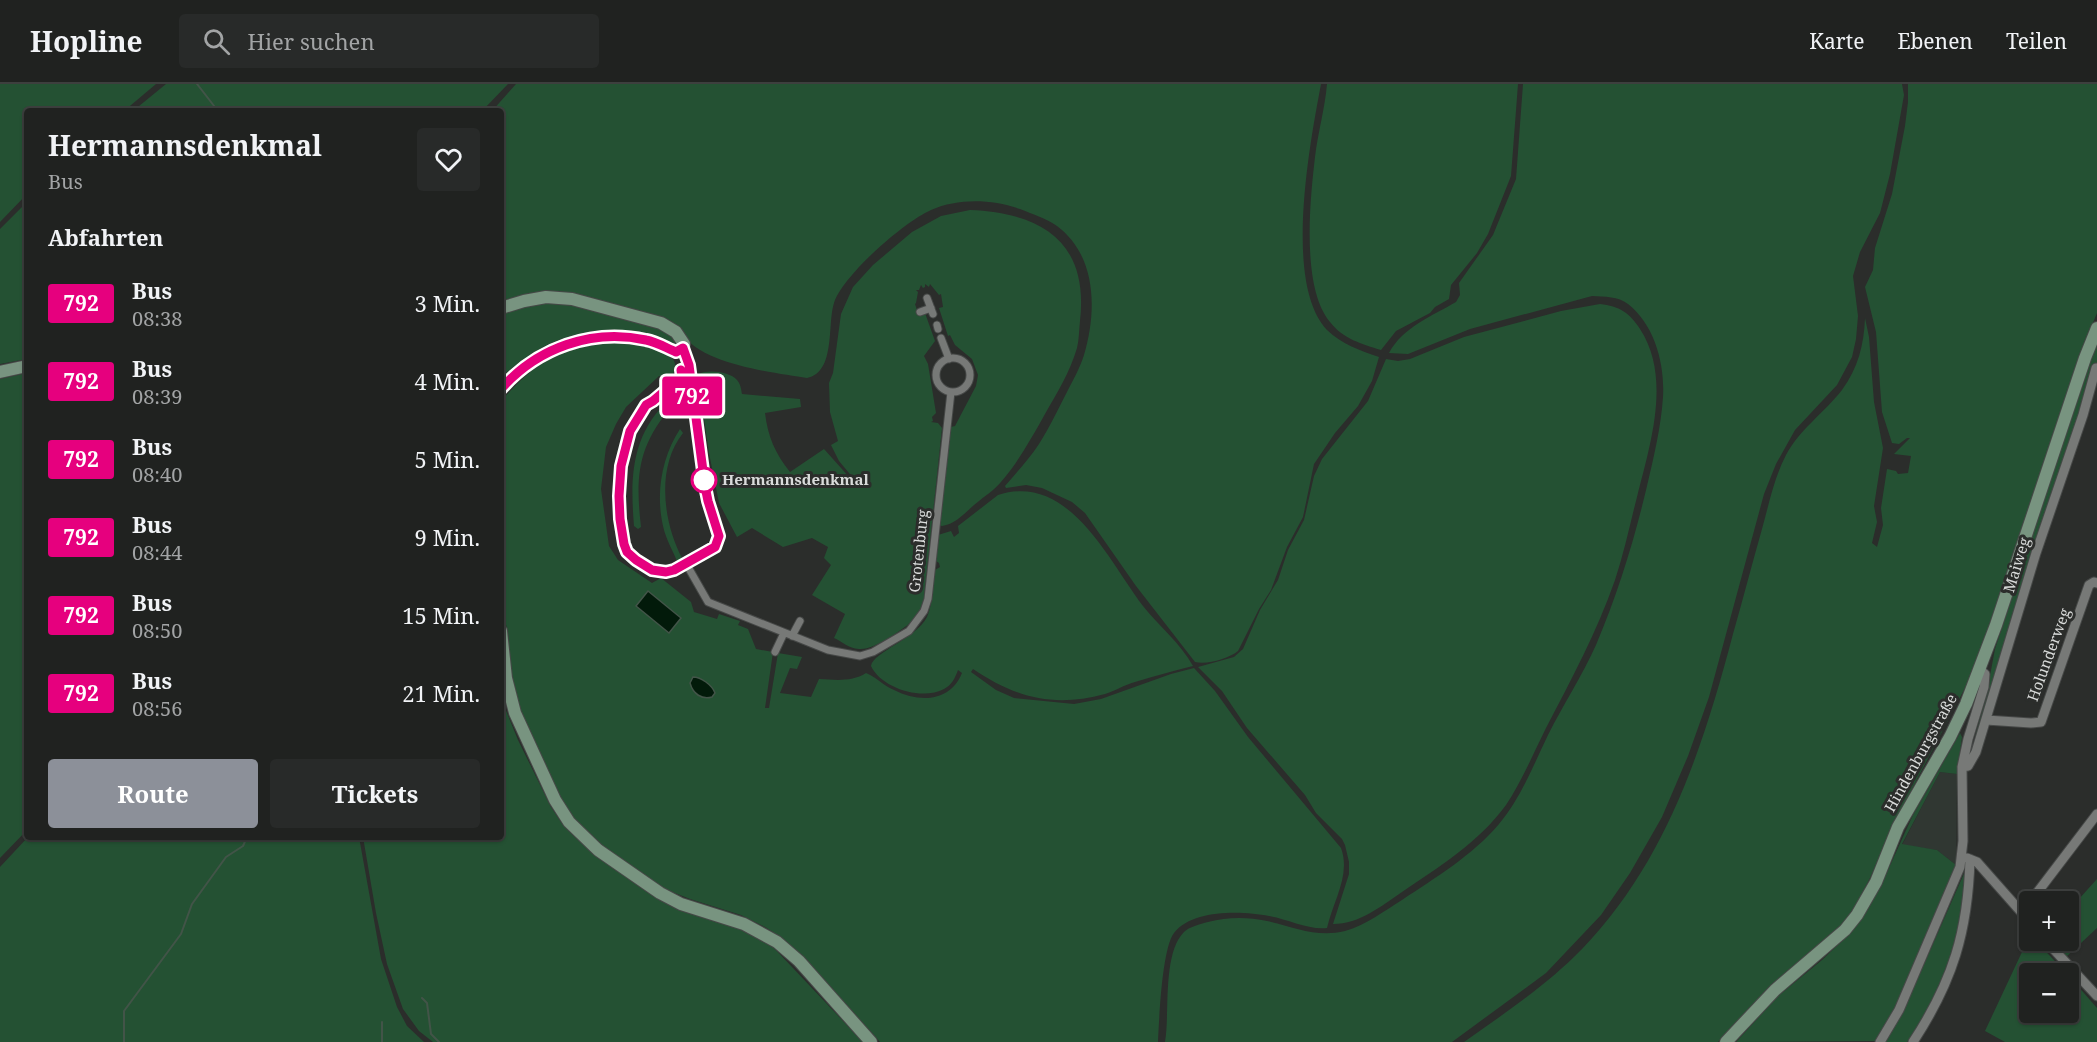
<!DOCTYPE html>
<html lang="de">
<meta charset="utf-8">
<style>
:root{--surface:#202220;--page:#282a29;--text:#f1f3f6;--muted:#a2a4a5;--line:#3d3f3e;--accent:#8c9099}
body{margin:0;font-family:"Noto Serif",serif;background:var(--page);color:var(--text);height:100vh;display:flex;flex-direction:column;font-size:22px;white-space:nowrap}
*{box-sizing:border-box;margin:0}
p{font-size:20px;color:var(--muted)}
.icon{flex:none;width:33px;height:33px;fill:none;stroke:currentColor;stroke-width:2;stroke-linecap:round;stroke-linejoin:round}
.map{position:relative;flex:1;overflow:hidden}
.sheet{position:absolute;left:24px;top:24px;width:480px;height:732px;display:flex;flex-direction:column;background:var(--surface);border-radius:6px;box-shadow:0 2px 4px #0004,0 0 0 2px var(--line)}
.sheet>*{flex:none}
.badge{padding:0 12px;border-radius:4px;font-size:21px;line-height:39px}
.buttons{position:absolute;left:2019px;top:807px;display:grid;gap:12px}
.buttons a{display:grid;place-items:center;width:60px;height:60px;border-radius:6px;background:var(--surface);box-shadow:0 2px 4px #0004,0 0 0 2px var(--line);font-size:30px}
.map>.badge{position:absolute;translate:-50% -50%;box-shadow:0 0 0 3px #fff}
h2{padding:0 24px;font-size:22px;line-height:54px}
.round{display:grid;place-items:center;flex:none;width:63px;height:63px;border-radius:6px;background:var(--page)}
.headline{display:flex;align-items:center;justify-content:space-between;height:102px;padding:0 24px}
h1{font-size:28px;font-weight:700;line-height:45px}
.button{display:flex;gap:12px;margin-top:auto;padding:12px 24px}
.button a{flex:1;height:69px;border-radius:6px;background:var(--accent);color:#fff;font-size:24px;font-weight:700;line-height:69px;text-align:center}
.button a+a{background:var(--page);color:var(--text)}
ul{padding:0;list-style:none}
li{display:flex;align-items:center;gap:18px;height:78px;padding:0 24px}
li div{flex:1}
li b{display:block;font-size:22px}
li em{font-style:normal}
li .badge{min-width:66px;font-weight:700;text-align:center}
header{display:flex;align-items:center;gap:36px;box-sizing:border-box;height:84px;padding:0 30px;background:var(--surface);border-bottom:2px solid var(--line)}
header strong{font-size:28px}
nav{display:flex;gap:33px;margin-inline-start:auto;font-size:21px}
.search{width:420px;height:54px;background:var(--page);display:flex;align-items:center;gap:15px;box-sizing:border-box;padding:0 21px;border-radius:6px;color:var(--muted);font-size:22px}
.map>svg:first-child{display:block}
.built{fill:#303732}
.green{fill:#245133}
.water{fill:#021a0a;stroke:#425448;stroke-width:1.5}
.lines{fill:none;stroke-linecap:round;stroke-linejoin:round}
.stream{stroke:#425448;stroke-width:2}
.pedestrian-casing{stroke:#464847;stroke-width:9}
.minor-casing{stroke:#464847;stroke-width:11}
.secondary-casing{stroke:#464847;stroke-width:14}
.pedestrian{stroke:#777977;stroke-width:7}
.minor{stroke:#777977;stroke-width:9}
.secondary{stroke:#789480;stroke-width:12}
.line-casing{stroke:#fff;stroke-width:14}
.line{stroke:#e6007e;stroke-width:9}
.stop-dot{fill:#fff;stroke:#e6007e;stroke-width:3}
.labels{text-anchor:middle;stroke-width:6;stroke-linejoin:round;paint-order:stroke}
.stop-label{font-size:15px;font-weight:bold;fill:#d9dbda;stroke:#2b2d2b;text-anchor:start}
.street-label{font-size:15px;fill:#d9dbda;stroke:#2b2d2b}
</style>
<header>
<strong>Hopline</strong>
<div class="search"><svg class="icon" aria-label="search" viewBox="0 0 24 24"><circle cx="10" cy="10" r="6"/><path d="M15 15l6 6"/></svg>Hier suchen</div>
<nav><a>Karte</a><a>Ebenen</a><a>Teilen</a></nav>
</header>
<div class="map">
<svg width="2097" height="958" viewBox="0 0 2097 958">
<rect width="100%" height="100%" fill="#2b2d2b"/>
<!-- built -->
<path class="built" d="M 1940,688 L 1957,690 L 1956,781 L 1937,766 L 1902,761 Z"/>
<!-- green -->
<path class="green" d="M 0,0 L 156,0 L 124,27 L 27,27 L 27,110 L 0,138 Z
M 166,0 L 508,0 L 482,27 L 133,27 Z
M 516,0 L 1321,0 C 1310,59 1283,199 1327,246 C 1343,261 1359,266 1379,273 L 1372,297 L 1358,322 L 1335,349 L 1314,380 L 1303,433 L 1287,463 L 1271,506 L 1259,525 L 1238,567 C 1228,575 1207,581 1195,578 L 1136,502 L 1085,429 L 1072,418 L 1042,404 L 1026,401 L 1006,404 L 1005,402 C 1017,388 1029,375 1039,360 C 1050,343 1058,325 1067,308 C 1073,296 1080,284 1084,271 C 1097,227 1097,172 1057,142 C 1046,134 1032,130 1020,125 C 992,115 958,114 931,126 C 904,138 843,191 834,219 C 827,241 836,288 807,294 C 775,289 700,280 683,250 L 575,211 L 501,220 L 501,27 L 492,27 Z
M 1327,0 L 1518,0 L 1511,92 L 1488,150 L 1477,169 L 1451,201 L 1449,215 L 1435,223 L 1430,229 L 1396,247 L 1381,266 C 1362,260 1343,255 1330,238 C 1301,203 1310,116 1315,73 C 1318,48 1325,24 1327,0 Z
M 1523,0 L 1902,0 L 1904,11 L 1890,90 L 1880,129 L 1860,168 L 1853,192 L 1858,232 L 1856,255 L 1852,273 L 1837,301 L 1795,346 L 1776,380 L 1764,410 L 1709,613 L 1688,672 L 1662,733 L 1630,789 L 1601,831 L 1546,889 L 1452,958 L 1165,958 C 1170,930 1162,870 1184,848 C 1189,843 1200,840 1208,838 C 1228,833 1247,833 1267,837 C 1294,843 1317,854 1345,847 C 1366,841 1384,827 1402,816 C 1435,794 1473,771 1499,740 C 1521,714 1533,682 1548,651 C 1563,621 1582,592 1596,561 C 1618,509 1634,457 1647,402 C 1654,372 1661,343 1663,313 C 1665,281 1655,241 1628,220 C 1618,212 1605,213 1592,212 L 1470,245 L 1408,270 L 1389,269 C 1403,243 1432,232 1456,218 L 1460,211 L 1459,199 L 1493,151 L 1516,95 Z
M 1908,0 L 2097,0 L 2097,229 L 2080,270 L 1976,583 L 1893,741 L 1871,792 L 1853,827 L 1840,842 L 1771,901 L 1718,958 L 1464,958 C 1505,929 1547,901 1582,865 C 1666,778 1703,664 1733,550 C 1743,515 1752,480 1762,445 C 1769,420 1774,394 1786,371 C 1800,345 1824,329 1842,306 C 1858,284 1864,261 1865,234 L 1869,253 L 1874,318 L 1883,364 L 1874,422 L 1877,438 L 1872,459 L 1877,463 L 1883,441 L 1881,424 L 1887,385 L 1896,387 L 1898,390 L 1908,389 L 1911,372 L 1894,370 L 1910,354 L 1907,354 L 1899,360 L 1892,359 L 1882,328 L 1876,248 L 1865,203 L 1873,186 L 1875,164 L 1892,110 L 1905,42 L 1908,18 Z
M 27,118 L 27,275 L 0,280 L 0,145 Z
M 970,126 C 1042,129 1089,158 1080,237 C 1079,246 1079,256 1077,264 C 1070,288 1057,309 1045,330 C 1032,353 1013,388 993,406 C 989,410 983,413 979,417 C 967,426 957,440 942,442 L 939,441 L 951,343 L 955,342 L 976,302 L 978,291 L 972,275 L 955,261 L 950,251 L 948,252 L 939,224 L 943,223 L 941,210 L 939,211 L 930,200 L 929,203 L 925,200 L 925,203 L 923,204 L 921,201 L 919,206 L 916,206 L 918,208 L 916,219 L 915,220 L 917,226 L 925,229 L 935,257 L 924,272 L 928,280 L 936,329 L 932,333 L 933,337 L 931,338 L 938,339 L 942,344 L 924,514 C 922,520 921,526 917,532 C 908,543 873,567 859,565 C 848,564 843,558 834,554 L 845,530 L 812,511 L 831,481 L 824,474 L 828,463 L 812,454 L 783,463 L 752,444 L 737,453 L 719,419 L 709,369 L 698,293 L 699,290 C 709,285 730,288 737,296 C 741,301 741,305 742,310 L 800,315 L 801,323 L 765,329 C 768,353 775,369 790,388 L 824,365 L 859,404 L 859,401 L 839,377 L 831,361 L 838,357 L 830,328 L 829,299 L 833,289 L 841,230 L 853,203 L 873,181 L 912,148 L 941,132 Z
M 554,217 L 639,237 L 671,249 L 677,260 C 661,262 640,254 623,251 C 572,241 539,262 501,293 L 501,228 L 508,225 Z
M 1600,220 C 1619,222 1630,229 1640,245 C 1672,294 1650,361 1637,413 C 1630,440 1624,469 1615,496 C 1597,548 1571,596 1546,644 C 1533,670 1522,697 1506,721 C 1479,758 1439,783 1402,808 C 1381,822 1360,840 1333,840 L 1349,790 L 1349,778 L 1345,761 L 1342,755 L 1316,729 L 1305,711 L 1247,644 L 1222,607 L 1198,583 L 1234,573 L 1243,565 L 1260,526 L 1278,496 L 1288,466 L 1304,436 L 1314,392 L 1322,375 L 1368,317 L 1386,275 L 1398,277 L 1410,275 L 1464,253 L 1561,227 Z
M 2097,254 L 2097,289 L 1978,653 L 1975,653 L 1986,613 L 1995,565 Z
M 604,259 C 623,259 695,260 670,295 L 659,292 L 626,323 L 616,340 L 606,363 L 601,405 L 609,462 L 618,476 L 652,499 L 661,494 L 691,518 L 694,528 L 717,535 L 719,530 L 740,537 L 738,541 L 748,545 L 756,565 L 773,568 L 765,624 L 769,624 L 778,569 L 802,573 L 797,585 L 790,584 L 780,609 L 811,613 L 819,595 C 836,596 852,598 866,589 C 876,593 884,602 894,606 C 920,619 950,618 962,589 L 958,586 C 955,594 952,601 944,605 C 922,617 881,604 871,582 C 873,568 917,554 927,533 C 933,519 933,501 935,486 L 940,483 L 939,479 L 936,477 L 938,451 L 951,447 L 954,453 L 959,449 L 958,442 L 998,411 C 1069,388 1108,476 1143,522 C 1159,542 1181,560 1193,582 C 1173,587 1154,592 1135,598 C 1124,601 1115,607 1105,610 C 1054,624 1016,614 973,585 L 971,588 L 996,606 L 1014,614 L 1074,620 L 1101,615 L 1171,590 L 1194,584 L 1215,607 L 1248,653 L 1341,764 C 1351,791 1333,817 1327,844 C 1308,846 1288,835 1269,832 C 1242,827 1193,825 1174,849 C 1162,864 1159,937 1158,958 L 880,958 L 811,881 L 782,854 L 765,843 L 741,831 L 690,815 L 665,805 L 629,782 L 581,746 L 569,734 L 528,647 L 516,616 L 510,581 L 508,551 L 501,514 L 501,317 C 534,280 554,266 604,259 Z
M 27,289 L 27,746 L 0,774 L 0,295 Z
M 671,314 L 678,321 L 673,321 C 638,361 635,391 641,443 L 638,445 L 634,442 C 630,393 631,349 671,314 Z
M 680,345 L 683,349 C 656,383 663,438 682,474 L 677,477 C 673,467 667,457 664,446 C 655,412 661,374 680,345 Z
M 501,603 L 505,624 L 518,656 L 551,723 L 563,741 L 575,753 L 630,795 L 659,815 L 688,829 L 732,842 L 757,852 L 774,864 L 863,958 L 433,958 L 419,947 L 403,925 L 387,880 L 376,829 L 363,753 L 501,753 Z
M 1960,649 L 1962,653 L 1957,690 L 1940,688 L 1902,760 L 1937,766 L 1956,781 L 1896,924 L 1875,957 L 1736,958 L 1778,912 L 1822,876 L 1849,850 L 1861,835 L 1882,799 L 1913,731 Z
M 28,753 L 359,753 L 381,875 L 397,923 L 407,942 L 424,958 L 0,958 L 0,783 Z
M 1966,785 C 1962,851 1944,903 1907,958 L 1885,958 L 1903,928 Z
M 2097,795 L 2097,844 L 2065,874 L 2049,857 L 2068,856 L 2069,826 Z
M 2029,853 L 2030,856 L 2036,857 L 2066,889 L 2030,890 L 2030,928 L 2068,928 L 2069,892 L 2097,924 L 2097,958 L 2005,958 L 1985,947 Z"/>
<!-- water -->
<path class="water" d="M 648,507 L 681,534 L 669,549 L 636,522 Z
M 693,593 C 701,593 712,601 715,609 L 712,613 C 702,616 693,610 690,599 Z"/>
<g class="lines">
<!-- stream -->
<path class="stream" d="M 197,0 L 218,27
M 422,914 L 427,919 L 431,950 L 439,958
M 124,958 L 124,927 L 181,850 L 192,820 L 226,773 L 243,762 L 247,753
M 382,958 L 382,938"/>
<!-- pedestrian casing -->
<g class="pedestrian-casing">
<path id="pedestrian" d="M 927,214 L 933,230
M 920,228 L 931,224
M 937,241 L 938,245
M 941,254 L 949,275
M936 291a17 17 0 1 1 34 0a17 17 0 1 1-34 0Z
M 688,483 L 708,518 L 828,566 L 860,572 L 873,568 L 909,547 L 924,527 L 928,515 L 951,308
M 792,552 L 800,537
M 775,568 L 784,549"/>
</g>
<!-- minor casing -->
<g class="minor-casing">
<path id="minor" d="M 1986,636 L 2031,639 L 2041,638 L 2089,501 L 2094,498 L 2097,499
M 1962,683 L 1968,682 L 1976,668 L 2036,469 L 2083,331 L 2096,284
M 1967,774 L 1977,778 L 2030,838
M 2030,818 L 2097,730
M 2045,856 L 2097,912
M 1880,958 L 1899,926 L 1960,783 L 1963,757 L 1962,683 L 1968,655 L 1984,603 L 1985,590 L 1980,586
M 1913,958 C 1953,897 1968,847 1970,775"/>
</g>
<!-- secondary casing -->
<g class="secondary-casing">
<path id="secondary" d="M 501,224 L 524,217 L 546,213 L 572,215 L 661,239 L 676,248 L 684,260 L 682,266 L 676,268 C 666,264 657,258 646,256 C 593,244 537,264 501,305
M 0,288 L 27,282
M 501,547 L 506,594 L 515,629 L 555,716 L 569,738 L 598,766 L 660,809 L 681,820 L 744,840 L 777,858 L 799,877 L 871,958
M 1726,958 L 1775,906 L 1845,846 L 1857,831 L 1876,798 L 1898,743 L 1950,653 L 1966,620 L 1996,541 L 2085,274 L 2097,244"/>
</g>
<!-- pedestrian -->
<use href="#pedestrian" class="pedestrian"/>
<!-- minor -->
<use href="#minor" class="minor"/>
<!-- secondary -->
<use href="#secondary" class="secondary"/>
</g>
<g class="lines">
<!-- line casing -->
<g class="line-casing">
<path id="line" d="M 501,305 C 537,264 592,244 646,256 C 657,258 666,264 676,268 L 683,264 L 689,281 L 705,402 L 708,417 L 719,452 L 715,463 L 674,486 L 666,488 L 652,486 L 636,476 L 627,468 L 624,460 L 620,435 L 619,412 L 621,382 L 630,347 L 646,321 L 653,317 L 666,306 L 679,301 L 682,293 L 681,286"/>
</g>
<!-- line -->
<use href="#line" class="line"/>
</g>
<!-- markers -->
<circle class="stop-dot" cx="704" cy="396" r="12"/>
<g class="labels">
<!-- stop labels -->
<g class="stop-label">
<text x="722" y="401">Hermannsdenkmal</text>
</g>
<!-- street labels -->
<g class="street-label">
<text transform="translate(919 467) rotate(-84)" y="5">Grotenburg</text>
<text transform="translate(2017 481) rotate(-73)" y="5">Maiweg</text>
<text transform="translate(2049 571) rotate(-70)" y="5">Holunderweg</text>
<text transform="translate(1921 669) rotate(-61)" y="5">Hindenburgstraße</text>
</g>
</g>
</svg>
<div class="buttons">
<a>+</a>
<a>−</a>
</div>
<b class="badge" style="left:692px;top:312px;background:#e6007e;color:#fff">792</b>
<section class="sheet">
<div class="headline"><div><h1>Hermannsdenkmal</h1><p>Bus</p></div><a class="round"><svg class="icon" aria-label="heart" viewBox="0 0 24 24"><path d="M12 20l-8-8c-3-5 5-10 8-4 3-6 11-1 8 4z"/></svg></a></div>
<h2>Abfahrten</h2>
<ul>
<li><span class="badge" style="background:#e6007e;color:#fff">792</span><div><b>Bus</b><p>08:38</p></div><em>3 Min.</em></li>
<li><span class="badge" style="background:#e6007e;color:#fff">792</span><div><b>Bus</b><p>08:39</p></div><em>4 Min.</em></li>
<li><span class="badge" style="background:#e6007e;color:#fff">792</span><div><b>Bus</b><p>08:40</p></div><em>5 Min.</em></li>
<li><span class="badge" style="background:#e6007e;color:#fff">792</span><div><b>Bus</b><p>08:44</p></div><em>9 Min.</em></li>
<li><span class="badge" style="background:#e6007e;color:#fff">792</span><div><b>Bus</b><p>08:50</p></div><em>15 Min.</em></li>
<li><span class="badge" style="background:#e6007e;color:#fff">792</span><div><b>Bus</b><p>08:56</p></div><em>21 Min.</em></li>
</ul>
<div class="button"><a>Route</a><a>Tickets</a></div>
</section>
</div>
